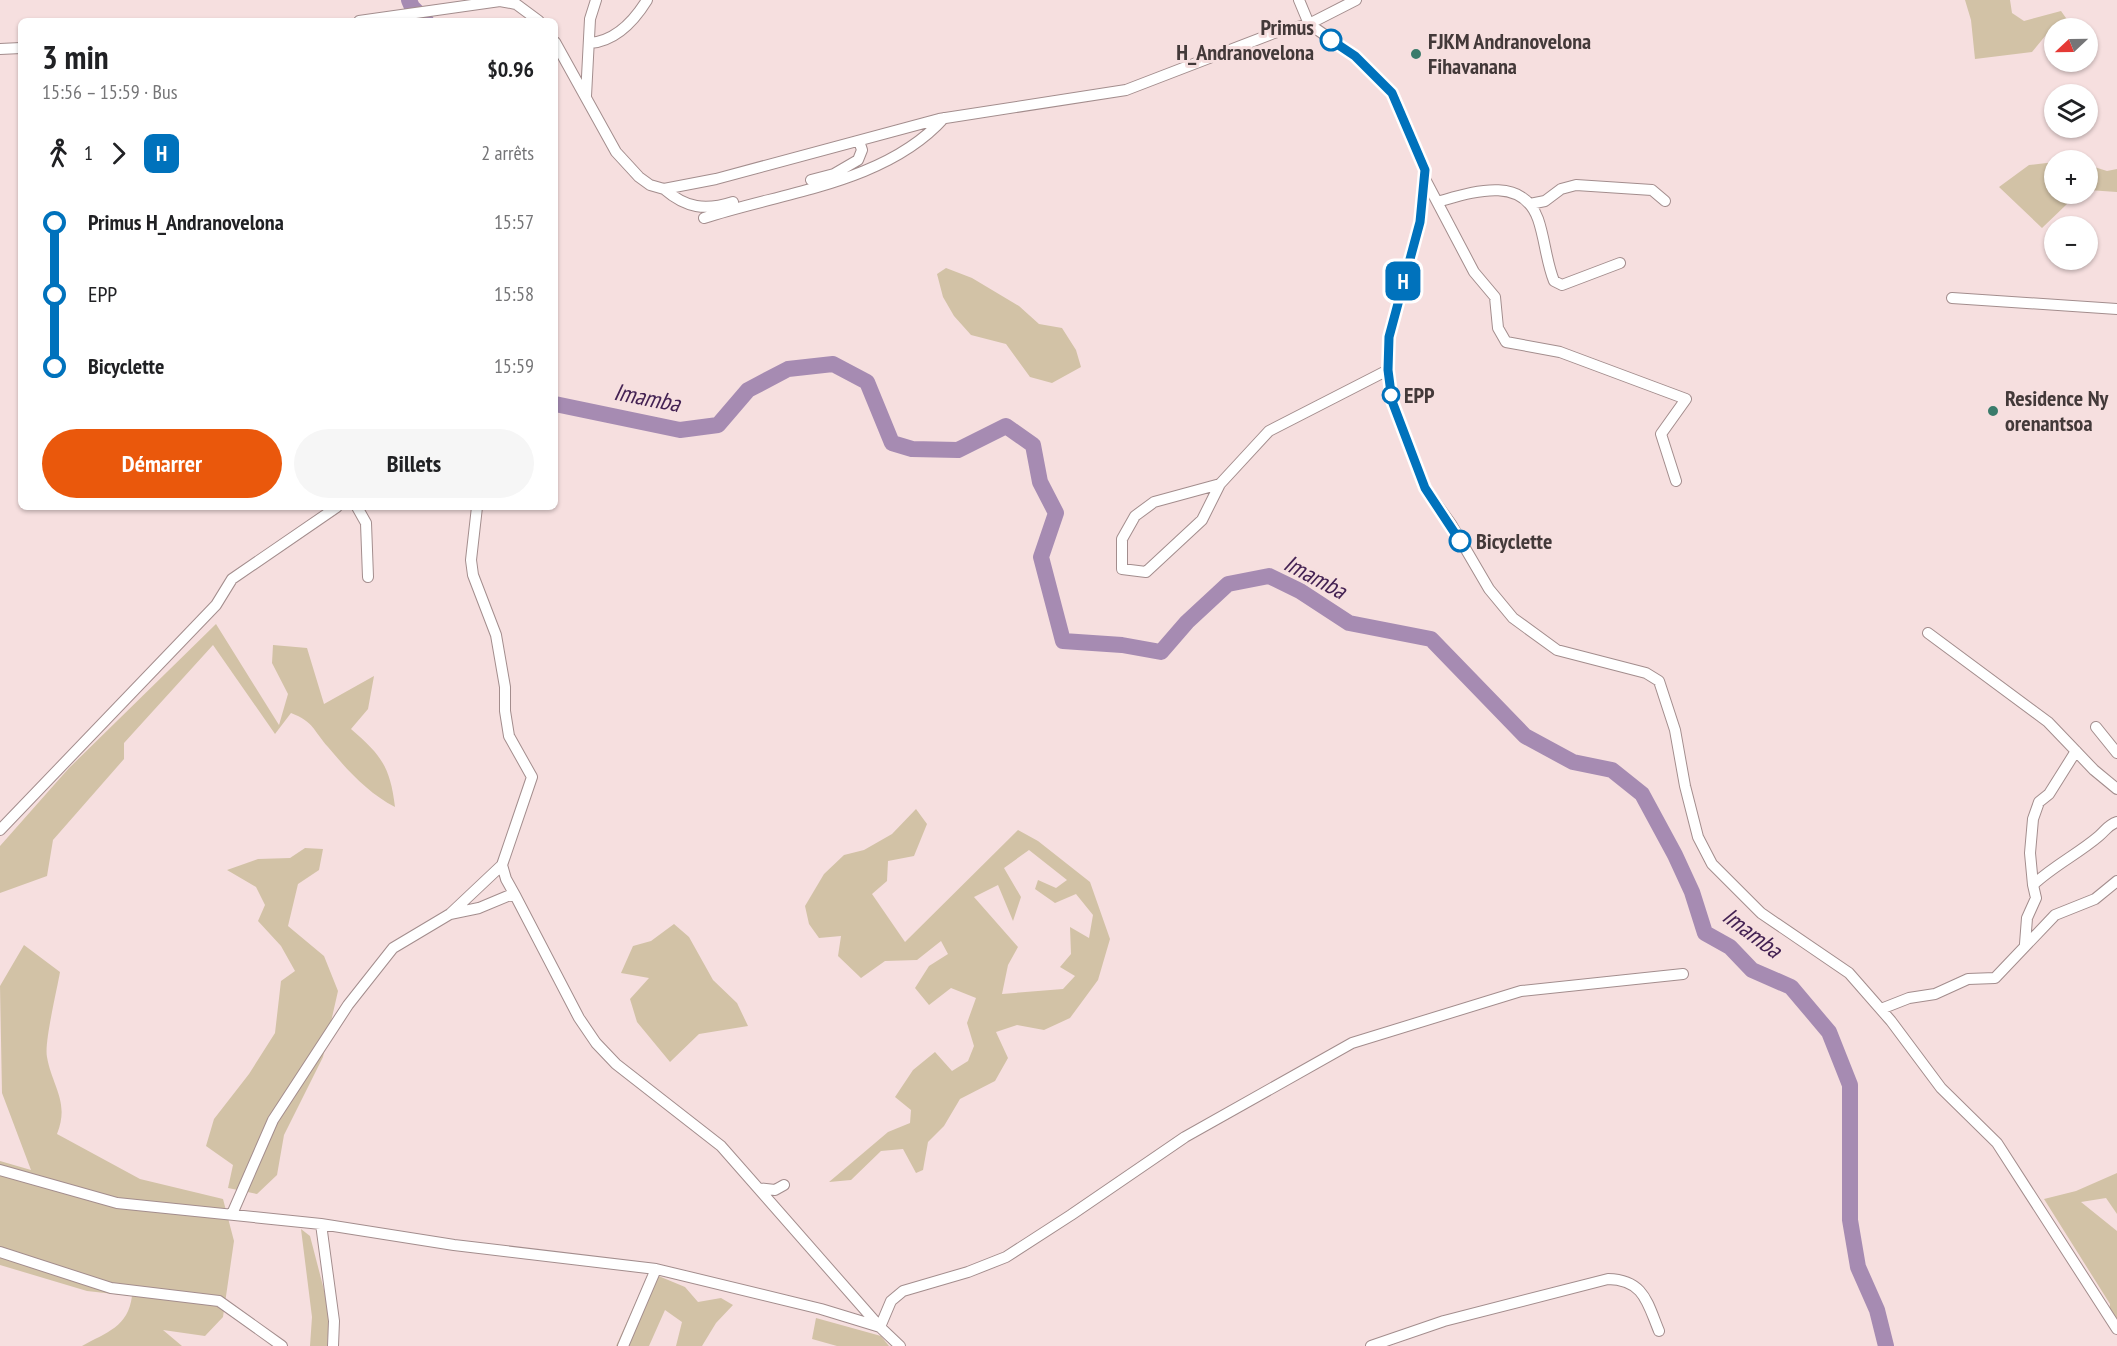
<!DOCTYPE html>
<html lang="fr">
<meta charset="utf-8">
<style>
:root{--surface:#fff;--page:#f6f6f6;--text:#202124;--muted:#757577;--accent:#ea580c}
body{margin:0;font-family:"PT Sans Narrow",sans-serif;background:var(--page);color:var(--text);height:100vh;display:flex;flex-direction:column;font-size:22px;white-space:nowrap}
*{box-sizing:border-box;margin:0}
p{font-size:20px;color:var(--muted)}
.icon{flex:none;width:33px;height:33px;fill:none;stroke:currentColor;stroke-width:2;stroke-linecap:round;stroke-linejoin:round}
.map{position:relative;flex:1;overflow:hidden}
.side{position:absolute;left:18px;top:18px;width:540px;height:492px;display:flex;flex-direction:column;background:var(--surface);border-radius:9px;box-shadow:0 2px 4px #0004}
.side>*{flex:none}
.badge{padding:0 12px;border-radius:9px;font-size:21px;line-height:39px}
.needle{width:39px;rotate:248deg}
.fabs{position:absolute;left:2044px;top:18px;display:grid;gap:12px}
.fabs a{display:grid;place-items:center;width:54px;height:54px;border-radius:50%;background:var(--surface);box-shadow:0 2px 4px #0004;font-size:30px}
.map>.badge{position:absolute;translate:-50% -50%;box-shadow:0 0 0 3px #fff}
.legs{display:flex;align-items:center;gap:9px;height:66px;padding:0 24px;font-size:20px}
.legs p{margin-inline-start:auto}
.head{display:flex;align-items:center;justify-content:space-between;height:102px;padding:0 24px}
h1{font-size:33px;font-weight:800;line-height:45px}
.button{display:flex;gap:12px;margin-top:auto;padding:12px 24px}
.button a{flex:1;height:69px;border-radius:36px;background:var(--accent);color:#fff;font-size:24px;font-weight:800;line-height:69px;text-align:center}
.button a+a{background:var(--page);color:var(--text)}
ul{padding:0 24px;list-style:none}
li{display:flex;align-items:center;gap:21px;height:72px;font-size:22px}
li i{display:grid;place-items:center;width:9px;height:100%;margin:0 8px;background:currentColor}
li i::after{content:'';width:15px;height:15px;margin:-8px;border:4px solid;border-radius:50%;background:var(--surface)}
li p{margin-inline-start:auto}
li:first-child i{background:linear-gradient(#0000 50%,currentColor 0)}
li:last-child i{background:linear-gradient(currentColor 50%,#0000 0)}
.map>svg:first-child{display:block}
.green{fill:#d2c2a6;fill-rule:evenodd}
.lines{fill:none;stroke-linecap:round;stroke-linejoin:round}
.river{stroke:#a68bb2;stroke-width:16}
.minor-casing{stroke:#a38d8d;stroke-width:12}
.minor{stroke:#fff;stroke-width:10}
.line-1-casing{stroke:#fff;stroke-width:14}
.line-1{stroke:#0072bc;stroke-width:9}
.stop-1-dot{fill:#fff;stroke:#0072bc;stroke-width:3}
.poi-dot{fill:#3a7b6b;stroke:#f6dfdf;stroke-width:2}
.labels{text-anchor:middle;stroke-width:6;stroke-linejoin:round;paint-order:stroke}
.stop-label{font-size:22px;font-weight:bold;fill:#433939;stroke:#f6dfdf;text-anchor:start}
.poi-label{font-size:22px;font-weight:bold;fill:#433939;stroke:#f6dfdf;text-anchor:start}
.water-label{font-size:24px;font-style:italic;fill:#442253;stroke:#f6dfdf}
</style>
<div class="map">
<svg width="2117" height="1346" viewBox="0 0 2117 1346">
<rect width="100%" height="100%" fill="#f6dfdf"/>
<!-- green -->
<path class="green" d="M 1965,0 L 2010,0 L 2012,13 L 2024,21 L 2061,11 L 2071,25 L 2055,28 L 2055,33 L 2046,35 L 2032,52 L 1975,59 L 1971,20 Z
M 2055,162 L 2055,194 L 2069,194 L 2067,204 L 2042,228 L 1999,187 L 2029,165 Z
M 2088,165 L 2107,171 L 2117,169 L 2117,192 L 2088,190 Z
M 946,268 L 972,278 L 1019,306 L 1039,324 L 1062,328 L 1076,350 L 1081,367 L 1052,383 L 1030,377 L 1006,344 L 971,335 L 954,316 L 943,297 L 937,274 Z
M 216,624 L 279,725 L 288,694 L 272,663 L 273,645 L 307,648 L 324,704 L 374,676 L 368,709 L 351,729 C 381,755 390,766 395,807 C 368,793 348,771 328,747 C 313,730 314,722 291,713 L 275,734 L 213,645 L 124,743 L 124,759 L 53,840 L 47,876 L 0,893 L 0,846 L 69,768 Z
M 916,809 L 927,824 L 914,856 L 888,861 L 887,881 L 872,894 L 905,942 L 1018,830 L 1038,841 L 1090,882 L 1110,939 L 1098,980 L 1070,1018 L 1044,1030 L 1017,1025 L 996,1032 L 1008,1058 L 995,1081 L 960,1099 L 944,1126 L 928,1142 L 923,1170 L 916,1173 L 903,1149 L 881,1151 L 851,1180 L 829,1182 L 888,1132 L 910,1123 L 911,1110 L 895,1097 L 913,1070 L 935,1052 L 952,1071 L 968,1061 L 974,1046 L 967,1023 L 976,998 L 951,988 L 929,1005 L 915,988 L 929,966 L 948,954 L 941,941 L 917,960 L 885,961 L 861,978 L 838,956 L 841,936 L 819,938 L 809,924 L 805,906 L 824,874 L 844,855 L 864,850 L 892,834 ZM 1029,850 L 1067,880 L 1056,888 L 1038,880 L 1035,889 L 1055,903 L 1076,894 L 1093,915 L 1089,938 L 1070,927 L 1071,954 L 1060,967 L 1075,976 L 1063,989 L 1002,994 L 1008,965 L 1018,947 L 974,897 L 998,885 L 1013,921 L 1021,897 L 1004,868 Z
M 305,848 L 323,849 L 319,870 L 298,884 L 288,926 L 324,956 L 338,991 L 323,1057 L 284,1135 L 277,1175 L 257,1194 L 228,1188 L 233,1165 L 206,1146 L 214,1119 L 249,1074 L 275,1033 L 281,981 L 295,971 L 281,946 L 258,921 L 265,905 L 256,887 L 227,870 L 258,859 L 290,858 Z
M 674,924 L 689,937 L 713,980 L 737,1003 L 748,1026 L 699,1034 L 670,1062 L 637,1022 L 630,999 L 649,978 L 621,973 L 633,946 L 651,941 Z
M 24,945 L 60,972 C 57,990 44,1043 47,1057 C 52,1086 70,1102 57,1134 L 140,1179 L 223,1199 L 234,1241 L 223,1317 L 205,1336 L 163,1330 L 182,1346 L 82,1346 C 107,1332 128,1327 132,1296 L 87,1291 L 0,1265 L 0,1161 L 31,1170 L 2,1093 L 0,986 Z
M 2117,1173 L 2117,1214 L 2106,1198 L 2081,1202 L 2117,1231 L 2117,1330 L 2109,1317 L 2110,1304 L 2044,1199 L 2076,1191 Z
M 301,1229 L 310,1236 L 330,1313 L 327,1346 L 310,1346 L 312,1317 Z
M 649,1272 L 685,1287 L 698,1302 L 721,1298 L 733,1305 L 716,1323 L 702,1346 L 676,1346 L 682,1322 L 665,1310 L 649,1346 L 616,1346 Z
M 816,1318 L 881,1336 L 889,1346 L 837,1346 L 812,1339 Z"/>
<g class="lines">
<!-- river -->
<path class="river" d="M 409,0 L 412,7 L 426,21
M 555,404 L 680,430 L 718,425 L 748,390 L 788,369 L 833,364 L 867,382 L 892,443 L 912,449 L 958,450 L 1006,426 L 1033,445 L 1040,482 L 1056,513 L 1041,557 L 1063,641 L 1122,645 L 1161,652 L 1187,622 L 1228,584 L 1269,576 L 1300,591 L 1349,623 L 1431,639 L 1525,736 L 1573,762 L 1612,770 L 1642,794 L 1675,855 L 1692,892 L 1705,933 L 1730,947 L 1752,970 L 1791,987 L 1829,1032 L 1850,1085 L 1850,1220 L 1858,1267 L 1877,1310 L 1886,1346"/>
<!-- minor casing -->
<g class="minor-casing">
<path id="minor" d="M 1299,0 L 1309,24 L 1355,56 L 1392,93 L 1425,170 L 1420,222 L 1389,337 L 1388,370 L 1392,401 L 1425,488 L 1451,524 L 1489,589 L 1513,618 L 1557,650 L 1646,673 L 1659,681 L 1675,730 L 1685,786 L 1698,837 L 1712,864 L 1761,913 L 1849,973 L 1891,1021 L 1941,1088 L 1997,1143 L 2117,1329
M 359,21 L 500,1 L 516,4 L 539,21
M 555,42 L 616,152 L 639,177 L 650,185 L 664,189 L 716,179 L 939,119 L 1126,90 L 1274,33 L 1309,24 L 1356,0
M 590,43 C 615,41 634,21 647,0
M 0,49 L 21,48
M 586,96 L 590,19 L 596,0
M 1425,179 L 1474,272 L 1495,297 L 1498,328 L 1506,342 L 1560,352 L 1686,399 L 1661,434 L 1676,481
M 811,180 L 834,174 L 858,160 L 862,150 L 859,141
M 664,189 C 686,208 705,211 733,202
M 1437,202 C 1470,193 1522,174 1538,219 C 1545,239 1546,261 1554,281 L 1562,285 L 1620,263
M 1530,204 L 1545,201 L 1561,189 L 1576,185 L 1652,190 L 1665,201
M 704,218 C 783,192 886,183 944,118
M 1952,298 L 2117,309
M 1220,484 L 1202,520 L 1146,572 L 1122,569 L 1122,539 L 1135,516 L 1154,502 L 1220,484 L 1269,431 L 1388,370
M 357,507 L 366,523 L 368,577
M 1928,633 L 2048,722 L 2094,770 L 2117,789
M 2096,727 L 2117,753
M 0,830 L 216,605 L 232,579 L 337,507
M 502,865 L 506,879 L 516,897
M 2033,885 L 2030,853 L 2033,819 L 2039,802 L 2049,794 L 2076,751
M 450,914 L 479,908 L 510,895 L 516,897 L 579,1018 L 596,1043 L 616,1064 L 721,1146 L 880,1327 L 891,1301 L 903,1291 L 968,1272 L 1006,1257 L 1071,1215 L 1185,1137 L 1352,1043 L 1521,991 L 1683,974
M 2025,944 L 2027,918 L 2036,898 L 2033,885 C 2053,866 2078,854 2099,836 C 2106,830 2108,825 2117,822
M 1881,1009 L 1909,998 L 1935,994 L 1968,979 L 1995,978 L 2055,915 L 2095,899 L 2117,881
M 0,1170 L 117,1203 L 321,1224 L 454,1245 L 656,1269 L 821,1309 L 880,1327 L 900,1346
M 758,1188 L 775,1190 L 784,1185
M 232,1214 L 273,1120 L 348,1005 L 393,948 L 450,914 L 502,865 L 532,777 L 509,736 L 505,711 L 505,687 L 496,635 L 473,575 L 471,560 L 477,507
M 321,1224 L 334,1321 L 333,1346
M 0,1252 L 111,1288 L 219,1301 L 282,1346
M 623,1346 L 656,1269
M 1371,1346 L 1444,1321 L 1608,1279 C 1644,1280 1647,1302 1659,1331"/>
</g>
<!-- minor -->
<use href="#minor" class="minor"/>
</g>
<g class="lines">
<!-- line-1 casing -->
<g class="line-1-casing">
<path id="line-1" d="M 1331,40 L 1355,56 L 1392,93 L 1425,170 L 1420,222 L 1389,337 L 1388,370 L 1392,401 L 1425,488 L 1460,541"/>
</g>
<!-- line-1 -->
<use href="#line-1" class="line-1"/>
</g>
<!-- markers -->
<g class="stop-1-dot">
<circle cx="1331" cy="40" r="10"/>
<circle cx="1391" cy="395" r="8"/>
<circle cx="1460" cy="541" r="10"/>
</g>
<g class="poi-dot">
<circle cx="1416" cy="54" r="6"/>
<circle cx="1993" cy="411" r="6"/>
</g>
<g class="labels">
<!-- stop labels -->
<g class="stop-label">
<text x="1314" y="35" text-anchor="end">Primus<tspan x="1314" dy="25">H_Andranovelona</tspan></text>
<text x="1404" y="403">EPP</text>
<text x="1476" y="549">Bicyclette</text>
</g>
<!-- poi labels -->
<g class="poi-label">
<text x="1428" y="49">FJKM Andranovelona<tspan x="1428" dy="25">Fihavanana</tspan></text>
<text x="2005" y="406">Residence Ny<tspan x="2005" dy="25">orenantsoa</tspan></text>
</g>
<!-- water labels -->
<g class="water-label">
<text transform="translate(647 398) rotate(11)" y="8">Imamba</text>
<text transform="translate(1315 577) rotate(28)" y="8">Imamba</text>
<text transform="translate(1752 933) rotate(37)" y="8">Imamba</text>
</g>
</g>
</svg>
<div class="fabs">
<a><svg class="needle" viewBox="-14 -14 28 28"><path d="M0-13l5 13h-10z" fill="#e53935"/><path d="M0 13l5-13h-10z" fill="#757577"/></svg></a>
<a><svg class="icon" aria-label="layers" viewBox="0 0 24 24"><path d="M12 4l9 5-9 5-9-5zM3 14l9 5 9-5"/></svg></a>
<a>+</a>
<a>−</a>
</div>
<b class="badge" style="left:1403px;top:281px;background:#0072bc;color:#fff">H</b>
<section class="side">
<div class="head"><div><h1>3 min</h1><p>15:56 – 15:59 · Bus</p></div><b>$0.96</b></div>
<div class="legs"><svg class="icon" aria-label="walk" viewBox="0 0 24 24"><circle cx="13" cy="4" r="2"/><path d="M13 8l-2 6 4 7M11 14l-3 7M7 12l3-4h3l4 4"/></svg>1<svg class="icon" aria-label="forward" viewBox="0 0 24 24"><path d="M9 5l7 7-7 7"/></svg><b class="badge" style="background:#0072bc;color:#fff">H</b><p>2 arrêts</p></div>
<ul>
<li><i style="color:#0072bc"></i><b>Primus H_Andranovelona</b><p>15:57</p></li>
<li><i style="color:#0072bc"></i><span>EPP</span><p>15:58</p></li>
<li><i style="color:#0072bc"></i><b>Bicyclette</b><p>15:59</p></li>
</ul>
<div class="button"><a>Démarrer</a><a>Billets</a></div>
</section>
</div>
